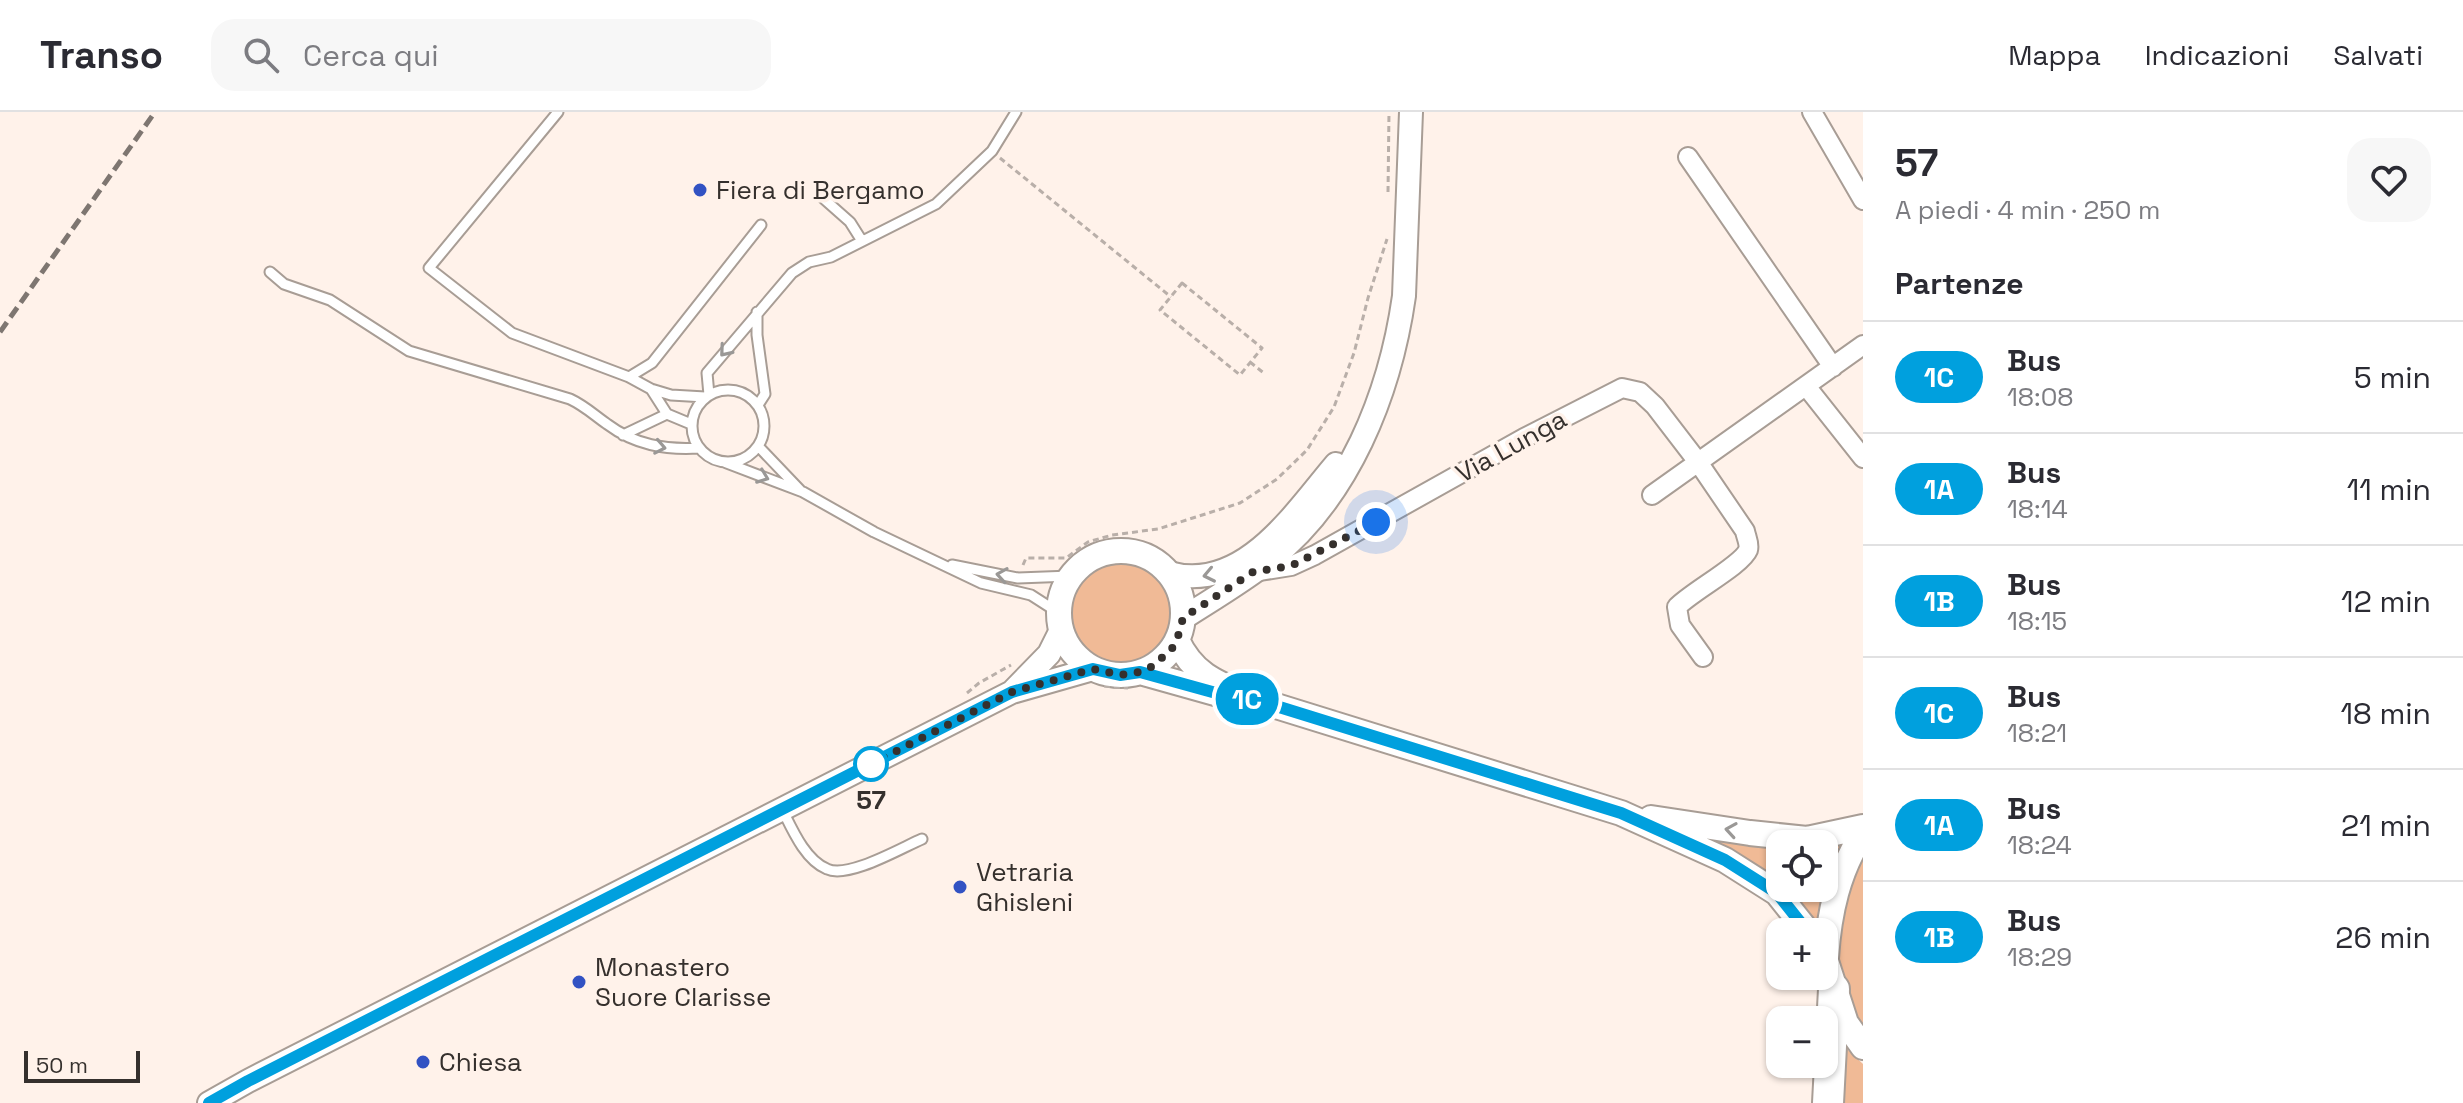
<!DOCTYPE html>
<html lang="it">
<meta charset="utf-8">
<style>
:root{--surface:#fff;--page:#f7f7f7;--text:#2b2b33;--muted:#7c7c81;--line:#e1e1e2}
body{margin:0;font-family:"Space Grotesk",sans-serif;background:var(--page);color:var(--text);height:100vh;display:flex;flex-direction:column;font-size:30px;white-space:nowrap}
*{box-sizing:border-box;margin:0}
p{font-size:26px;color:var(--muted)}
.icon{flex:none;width:44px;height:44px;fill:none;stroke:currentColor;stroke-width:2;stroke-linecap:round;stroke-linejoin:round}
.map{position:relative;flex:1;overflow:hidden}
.sheet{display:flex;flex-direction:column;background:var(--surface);width:600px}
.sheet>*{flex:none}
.badge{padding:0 16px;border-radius:26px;font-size:28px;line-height:52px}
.buttons{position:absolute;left:1766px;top:718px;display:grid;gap:16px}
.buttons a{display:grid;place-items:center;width:72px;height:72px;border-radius:16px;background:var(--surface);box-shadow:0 2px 6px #0004;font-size:40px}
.scale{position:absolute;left:24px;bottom:20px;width:116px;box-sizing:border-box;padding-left:8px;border:4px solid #35302d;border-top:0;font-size:22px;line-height:28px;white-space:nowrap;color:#35302d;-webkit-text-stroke:6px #fff2ea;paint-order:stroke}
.you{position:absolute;width:40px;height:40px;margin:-20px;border:6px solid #fff;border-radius:50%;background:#1a73e8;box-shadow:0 0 0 12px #1a73e833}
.map>.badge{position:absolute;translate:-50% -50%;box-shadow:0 0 0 4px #fff}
h2{padding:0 32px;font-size:30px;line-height:72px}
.round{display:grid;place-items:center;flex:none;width:84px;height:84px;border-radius:24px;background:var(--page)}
.head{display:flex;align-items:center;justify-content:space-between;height:136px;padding:0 32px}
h1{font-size:38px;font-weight:800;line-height:60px}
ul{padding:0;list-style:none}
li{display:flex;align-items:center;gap:24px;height:112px;padding:0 32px;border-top:2px solid var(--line)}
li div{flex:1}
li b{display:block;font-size:30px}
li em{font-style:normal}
li .badge{min-width:88px;font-weight:700;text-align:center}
header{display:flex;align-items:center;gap:48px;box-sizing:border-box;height:112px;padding:0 40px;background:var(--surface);border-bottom:2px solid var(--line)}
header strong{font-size:38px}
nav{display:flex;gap:44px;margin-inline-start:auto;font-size:28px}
.search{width:560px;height:72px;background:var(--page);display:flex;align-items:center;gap:20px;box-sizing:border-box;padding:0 28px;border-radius:24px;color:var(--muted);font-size:30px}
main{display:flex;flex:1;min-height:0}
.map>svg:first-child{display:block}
.green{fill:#f0ba96}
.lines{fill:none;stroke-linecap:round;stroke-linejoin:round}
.service-casing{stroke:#a89d95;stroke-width:13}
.minor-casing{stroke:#a89d95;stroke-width:22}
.tertiary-casing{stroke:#a89d95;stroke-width:26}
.secondary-casing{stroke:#a89d95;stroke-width:28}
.trunk-casing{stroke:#a89d95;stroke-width:34}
.path{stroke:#b9afa9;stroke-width:3;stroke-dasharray:6 4;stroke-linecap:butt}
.service{stroke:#fff;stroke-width:9}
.minor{stroke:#fff;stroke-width:18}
.tertiary{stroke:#fff;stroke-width:22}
.secondary{stroke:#fff;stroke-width:24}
.trunk{stroke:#fff;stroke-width:30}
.rail{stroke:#7e7671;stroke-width:5;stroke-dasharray:12 6;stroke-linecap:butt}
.oneway{stroke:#9a9896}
.line-casing{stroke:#fff;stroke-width:18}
.line{stroke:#00a0de;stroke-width:12}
.walk{stroke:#35302d;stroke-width:8;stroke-dasharray:0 14.4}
.poi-dot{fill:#3252c3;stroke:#fff2ea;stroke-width:3}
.stop-dot{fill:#fff;stroke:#00a0de;stroke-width:4}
.labels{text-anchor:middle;stroke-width:7;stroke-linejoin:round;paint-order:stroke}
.poi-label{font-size:26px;fill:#35302d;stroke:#fff2ea;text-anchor:start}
.street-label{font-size:26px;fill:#35302d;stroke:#fff2ea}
.stop-label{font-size:26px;font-weight:bold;fill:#35302d;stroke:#fff2ea}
</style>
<header>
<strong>Transo</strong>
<div class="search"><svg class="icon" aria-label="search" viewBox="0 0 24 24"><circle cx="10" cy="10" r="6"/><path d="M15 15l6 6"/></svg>Cerca qui</div>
<nav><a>Mappa</a><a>Indicazioni</a><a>Salvati</a></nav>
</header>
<main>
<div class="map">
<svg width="1863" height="991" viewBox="0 0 1863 991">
<rect width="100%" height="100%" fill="#fff2ea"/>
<!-- green -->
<path class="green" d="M1069 499a52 52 0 1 1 104 0a52 52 0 1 1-104 0Z
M 1695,722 L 1780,732 L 1780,776 L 1824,776 L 1824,732 L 1846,729 L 1818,814 Z
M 1863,748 L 1863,915 C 1827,863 1837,802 1863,748 Z
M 1846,936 L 1863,952 L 1863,991 L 1836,991 Z"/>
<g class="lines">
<!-- service casing -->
<g class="service-casing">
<path id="service" d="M 558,0 L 429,156 L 512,221 L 629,265 L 651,277 L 671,283 L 705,285
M 824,87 L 850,110 L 862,129
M 270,160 L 284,172 L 330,188 L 409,239 L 570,287 C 585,294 594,303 607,312 C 635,333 665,338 699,336
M 757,200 L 757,223 L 765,282 L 758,293
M 629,265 L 652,251 L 761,113
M 651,277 L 667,302 L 691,312
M692 314a36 36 0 1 1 72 0a36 36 0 1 1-72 0Z
M 709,283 L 707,261 L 792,161 L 809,150 L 831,145 L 936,92 L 992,39 L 1016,0
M 623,323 L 667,302
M 758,334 L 800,378
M 724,350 L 803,380 L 874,420 L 981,471 L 1031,483 L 1059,501
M 952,453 L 1018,466 L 1071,464
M 782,697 C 792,717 805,748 827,757 C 848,767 901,736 922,727"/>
</g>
<!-- minor casing -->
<g class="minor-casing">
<path id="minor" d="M 1812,0 L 1863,88
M 1688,45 L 1833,255
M 1806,274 L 1863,346
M 1652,383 L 1863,233
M 1253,460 L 1291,454 L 1315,443 L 1524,326 L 1622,276 L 1640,280 L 1655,294 L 1698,350 L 1745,419 C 1746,425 1750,432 1748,438 C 1742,453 1691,480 1677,495 L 1680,513 L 1703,545"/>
</g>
<!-- tertiary casing -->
<g class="tertiary-casing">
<path id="tertiary" d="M 1169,461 C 1243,482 1295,400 1336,352
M 1183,506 C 1212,488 1242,470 1269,449 C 1349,386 1390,282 1404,184 L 1411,0
M 1012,580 L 1049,542 L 1061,518
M 209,991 L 248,969 L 1012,580 L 1093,557"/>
</g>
<!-- secondary casing -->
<g class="secondary-casing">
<path id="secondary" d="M1059 501a62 62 0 1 1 124 0a62 62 0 1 1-124 0Z
M 1177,528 C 1195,567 1223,573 1260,589 L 1621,701 L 1725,748 L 1777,781 L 1808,820
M 1140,560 L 1222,583
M 1651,706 L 1750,721 L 1807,727 L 1863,715
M 1824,843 L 1846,911 L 1863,935
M 1826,846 C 1829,801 1838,759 1863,721"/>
</g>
<!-- trunk casing -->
<g class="trunk-casing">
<path id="trunk" d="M 1828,991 L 1834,877"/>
</g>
<!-- path -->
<path class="path" d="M 1000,46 L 1171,185
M 1388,80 L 1389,0
M 1182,171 L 1262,236 L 1240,263 L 1160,198 Z
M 1250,250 L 1265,262
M 1023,453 L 1026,446 L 1066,446 L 1088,430 L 1112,423 L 1158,417 L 1240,391 L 1277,367 L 1307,338 L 1334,295 L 1354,241 L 1368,186 L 1387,127
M 1104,574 L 1128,576
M 967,581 L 979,571 L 1011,553"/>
<!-- service -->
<use href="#service" class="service"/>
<!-- minor -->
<use href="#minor" class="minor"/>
<!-- tertiary -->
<use href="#tertiary" class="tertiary"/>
<!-- secondary -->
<use href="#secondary" class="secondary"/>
<!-- trunk -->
<use href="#trunk" class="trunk"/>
<!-- rail -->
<path class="rail" d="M 0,220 L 155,0"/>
</g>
<!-- one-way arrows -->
<defs><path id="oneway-chevron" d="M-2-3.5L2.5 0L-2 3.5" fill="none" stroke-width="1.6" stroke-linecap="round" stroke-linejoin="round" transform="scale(2)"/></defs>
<g class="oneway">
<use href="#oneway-chevron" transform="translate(725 239) rotate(130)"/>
<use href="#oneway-chevron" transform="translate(660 335) rotate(11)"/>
<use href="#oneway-chevron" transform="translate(763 365) rotate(21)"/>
<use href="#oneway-chevron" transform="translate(1002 463) rotate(-171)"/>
<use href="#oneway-chevron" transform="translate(1209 463) rotate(168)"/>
<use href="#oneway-chevron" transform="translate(1731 718) rotate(-171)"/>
</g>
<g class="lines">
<!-- line casing -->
<g class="line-casing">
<path id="line" d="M 209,991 L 248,969 L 1012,580 L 1093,557 L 1120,563 L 1140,560 L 1216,581 L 1260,589 L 1621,701 L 1725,748 L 1777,781 L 1808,820"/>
</g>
<!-- line -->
<use href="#line" class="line"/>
<!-- walk -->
<path class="walk" d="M 871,652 L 1012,580 L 1093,557 L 1120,563 L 1140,560 L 1151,555 L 1171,538 L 1177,528 L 1183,506 L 1253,460 L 1291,454 L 1376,410"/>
</g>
<!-- markers -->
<g class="poi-dot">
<circle cx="700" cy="78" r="8"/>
<circle cx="960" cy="775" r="8"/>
<circle cx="579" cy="870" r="8"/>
<circle cx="423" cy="950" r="8"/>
</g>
<circle class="stop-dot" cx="871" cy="652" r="16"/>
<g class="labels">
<!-- poi labels -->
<g class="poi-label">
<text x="716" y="87">Fiera di Bergamo</text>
<text x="976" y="769">Vetraria<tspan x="976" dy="30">Ghisleni</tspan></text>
<text x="595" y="864">Monastero<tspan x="595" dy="30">Suore Clarisse</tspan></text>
<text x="439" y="959">Chiesa</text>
</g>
<!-- street labels -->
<g class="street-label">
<text transform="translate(1511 334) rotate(-29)" y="9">Via Lunga</text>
</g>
<!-- stop labels -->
<g class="stop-label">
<text x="871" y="697">57</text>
</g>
</g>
</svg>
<div class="buttons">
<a><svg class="icon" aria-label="locate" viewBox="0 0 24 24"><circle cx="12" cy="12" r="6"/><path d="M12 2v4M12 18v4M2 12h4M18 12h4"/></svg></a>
<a>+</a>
<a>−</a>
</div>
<div class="scale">50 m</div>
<div class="you" style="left:1376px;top:410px"></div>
<b class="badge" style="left:1247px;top:587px;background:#00a0de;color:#fff">1C</b>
</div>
<section class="sheet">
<div class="head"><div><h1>57</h1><p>A piedi · 4 min · 250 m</p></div><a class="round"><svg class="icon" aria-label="heart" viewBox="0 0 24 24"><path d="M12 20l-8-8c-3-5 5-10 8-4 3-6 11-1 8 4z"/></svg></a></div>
<h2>Partenze</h2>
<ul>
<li><span class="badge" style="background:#00a0de;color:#fff">1C</span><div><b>Bus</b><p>18:08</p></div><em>5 min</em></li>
<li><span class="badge" style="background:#00a0de;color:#fff">1A</span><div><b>Bus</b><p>18:14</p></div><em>11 min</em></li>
<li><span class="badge" style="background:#00a0de;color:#fff">1B</span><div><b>Bus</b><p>18:15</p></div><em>12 min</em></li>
<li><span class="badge" style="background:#00a0de;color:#fff">1C</span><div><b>Bus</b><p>18:21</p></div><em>18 min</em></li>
<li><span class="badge" style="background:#00a0de;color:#fff">1A</span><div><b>Bus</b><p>18:24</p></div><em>21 min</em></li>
<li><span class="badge" style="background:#00a0de;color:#fff">1B</span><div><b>Bus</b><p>18:29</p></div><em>26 min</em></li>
</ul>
</section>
</main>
